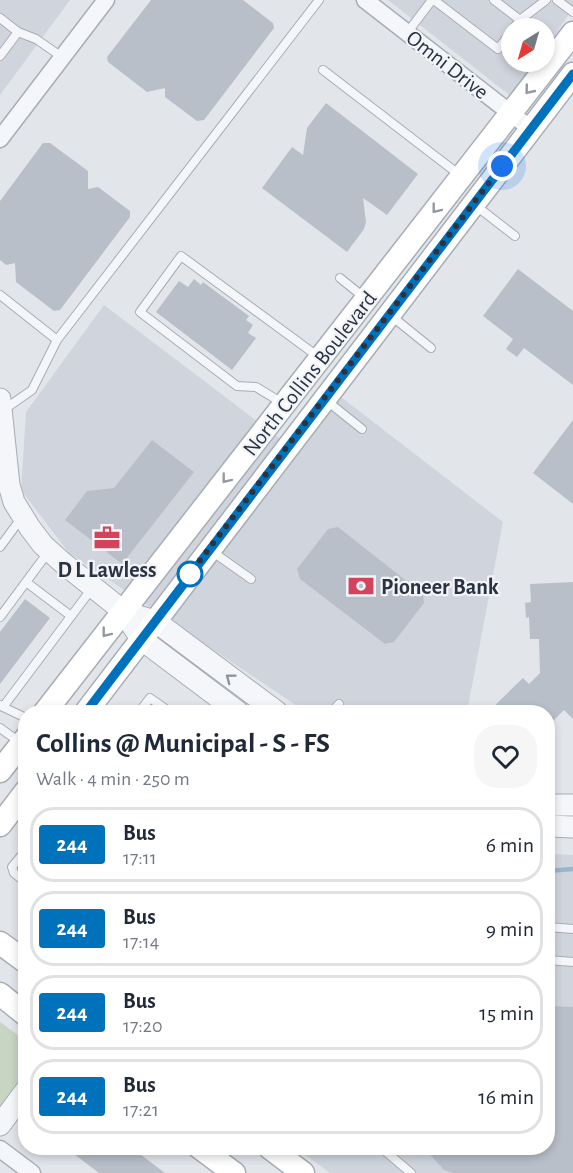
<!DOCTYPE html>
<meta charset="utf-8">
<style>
:root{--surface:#fff;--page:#f6f6f7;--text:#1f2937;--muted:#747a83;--line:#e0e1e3}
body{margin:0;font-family:"Alegreya Sans",sans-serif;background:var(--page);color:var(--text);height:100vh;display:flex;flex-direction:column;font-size:22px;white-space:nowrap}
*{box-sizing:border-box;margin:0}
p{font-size:20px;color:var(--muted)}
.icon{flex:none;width:33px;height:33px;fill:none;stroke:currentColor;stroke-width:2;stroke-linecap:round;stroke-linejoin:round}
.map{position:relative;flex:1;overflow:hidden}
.side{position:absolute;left:18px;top:705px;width:537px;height:450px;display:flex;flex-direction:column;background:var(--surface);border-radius:24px;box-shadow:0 3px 9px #0003}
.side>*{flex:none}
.badge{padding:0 12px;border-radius:4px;font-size:21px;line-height:39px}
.needle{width:39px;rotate:217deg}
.controls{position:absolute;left:501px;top:18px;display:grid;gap:12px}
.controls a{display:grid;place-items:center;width:54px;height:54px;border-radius:50%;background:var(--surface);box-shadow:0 3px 9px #0003;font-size:30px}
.you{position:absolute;width:30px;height:30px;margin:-15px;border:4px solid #fff;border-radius:50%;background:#1a73e8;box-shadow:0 0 0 9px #1a73e833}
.map>.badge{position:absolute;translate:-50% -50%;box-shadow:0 0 0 3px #fff}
.round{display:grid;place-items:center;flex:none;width:63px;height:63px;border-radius:24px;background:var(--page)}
.summary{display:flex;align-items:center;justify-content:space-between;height:102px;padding:0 18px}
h1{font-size:28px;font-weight:700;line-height:45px}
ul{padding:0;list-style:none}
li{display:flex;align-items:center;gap:18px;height:75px;margin:0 12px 9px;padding:0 6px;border:3px solid var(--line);border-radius:24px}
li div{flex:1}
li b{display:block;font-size:22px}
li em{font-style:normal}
li .badge{min-width:66px;font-weight:700;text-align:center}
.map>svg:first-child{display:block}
.built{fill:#d0d5dd}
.green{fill:#c8d5c3}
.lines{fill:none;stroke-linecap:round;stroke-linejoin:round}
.stream{stroke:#9cb4cc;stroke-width:4.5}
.building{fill:#b9bfc8}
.service-casing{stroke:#a7adb5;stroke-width:10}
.minor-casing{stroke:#a7adb5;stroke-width:19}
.tertiary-casing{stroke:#a7adb5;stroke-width:23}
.secondary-casing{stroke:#a7adb5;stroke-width:25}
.service{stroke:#f5f6f9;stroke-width:8}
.minor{stroke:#f5f6f9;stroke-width:16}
.tertiary{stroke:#f5f6f9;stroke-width:21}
.secondary{stroke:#fff;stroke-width:22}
.oneway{stroke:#9499a1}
.oneway2{stroke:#8f949e}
.line-casing{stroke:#fff;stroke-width:14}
.line{stroke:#0072bc;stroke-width:9}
.walk{stroke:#293343;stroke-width:6;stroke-dasharray:0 10.8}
.stop-dot{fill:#fff;stroke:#0072bc;stroke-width:3}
.labels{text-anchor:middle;stroke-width:4.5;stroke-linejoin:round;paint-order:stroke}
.street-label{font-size:22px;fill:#293343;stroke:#f2f4f8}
.poi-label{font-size:22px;font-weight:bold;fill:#293343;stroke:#f2f4f8}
</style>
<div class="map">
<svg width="573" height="1173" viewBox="0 0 573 1173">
<rect width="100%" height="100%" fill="#e2e6eb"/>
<!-- built -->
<path class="built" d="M 0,0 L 70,0 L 0,95 Z
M 388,0 L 573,0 L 573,8 L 545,50 L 544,28 L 512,28 L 512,62 L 536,62 L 512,97 Z
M 104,305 L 299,453 L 341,397 L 503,522 L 467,712 L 306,712 L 69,553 L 21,490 L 26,412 Z
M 548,854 L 573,855 L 573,1173 L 330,1173 L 296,1148 L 548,1148 Z"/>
<!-- green -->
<path class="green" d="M 0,1022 L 26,1041 L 25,1076 L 0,1111 Z"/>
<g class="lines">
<!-- stream -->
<path class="stream" d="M 548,871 L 573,869"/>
</g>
<!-- building -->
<path class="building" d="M 151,0 L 243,0 L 273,23 L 274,28 L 204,120 L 197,121 L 165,97 L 165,88 L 147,92 L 108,62 L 107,57 Z
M 326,103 L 418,174 L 387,215 L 363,198 L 366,222 L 364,229 L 347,252 L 262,188 L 292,147 L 303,155 L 307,128 Z
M 43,143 L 50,143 L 88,171 L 88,189 L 98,187 L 130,211 L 130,217 L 60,310 L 54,311 L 16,282 L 15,263 L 6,265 L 0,260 L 0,201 Z
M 518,269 L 573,311 L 573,385 L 524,348 L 517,357 L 506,349 L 513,339 L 483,316 Z
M 194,279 L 201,285 L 203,282 L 249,316 L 246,320 L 253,325 L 248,333 L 256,338 L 232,370 L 156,312 L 179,281 L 188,287 Z
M 573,420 L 573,504 L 533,473 Z
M 152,440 L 194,472 L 122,564 L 65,520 L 87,491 L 114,488 Z
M 338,527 L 423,594 L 424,603 L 394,642 L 385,644 L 300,579 L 297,569 L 328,529 Z
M 573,582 L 573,719 L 564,710 L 548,726 L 548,712 L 488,712 L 523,678 L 529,684 L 540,673 L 539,639 L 530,639 L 529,617 L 526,618 L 525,603 L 531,602 L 530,584 Z
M 25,599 L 50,618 L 0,684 L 0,632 Z
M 548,1006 L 573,1007 L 573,1173 L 453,1173 L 444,1170 L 424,1148 L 461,1149 L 461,1148 L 548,1148 Z
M 66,1148 L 100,1148 L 110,1155 L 116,1148 L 132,1148 L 165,1173 L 99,1173 Z"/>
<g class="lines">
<!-- service casing -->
<g class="service-casing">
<path id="service" d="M 434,0 L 498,49 L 512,31
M 494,0 L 520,20
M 557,0 L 573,12
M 0,18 L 18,32 L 36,39 L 62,57
M 514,28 L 520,20 L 546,0
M 407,33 L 432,0
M 0,56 L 18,32
M 323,70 L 461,176
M 475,205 L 515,236
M 340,278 L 366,299
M 0,295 L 57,340 L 319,0
M 389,314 L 431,348
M 327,401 L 362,429
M 284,404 L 256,387 L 237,386 L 140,312 L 181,256 L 320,358
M 2,411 L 32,390 L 57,340
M 0,547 L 22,517
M 210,550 L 251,579
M 26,582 L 71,616
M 0,617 L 49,551
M 0,705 L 3,707 L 93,587
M 3,707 L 26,718
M 139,712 L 150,698 L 170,712
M 332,712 L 339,704
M 0,728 L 21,743
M 26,850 L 12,867 L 14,873 L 20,878 L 26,878
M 548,927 L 573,929
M 548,960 L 573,962
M 386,1148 L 384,1150 L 411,1173"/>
</g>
<!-- minor casing -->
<g class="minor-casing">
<path id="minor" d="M 365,0 L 531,129
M 0,139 L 106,0
M 0,1149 L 32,1173"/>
</g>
<!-- tertiary casing -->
<g class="tertiary-casing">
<path id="tertiary" d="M 0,399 L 9,485 L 14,502 L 30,528 L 43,545 L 63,563 L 123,611 L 141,639 L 238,712
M 138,616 L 155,621 L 277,712
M 548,805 L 573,805
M 548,826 L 573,827
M 0,1125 L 26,1090"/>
</g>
<!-- secondary casing -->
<g class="secondary-casing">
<path id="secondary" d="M 45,712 L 573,33
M 86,712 L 573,74
M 0,771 L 26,738
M 0,825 L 26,791
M 0,943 L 26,962
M 0,994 L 26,1015
M 200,1148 L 234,1173
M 270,1148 L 303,1173"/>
</g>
<!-- service -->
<use href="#service" class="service"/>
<!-- minor -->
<use href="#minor" class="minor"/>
<!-- tertiary -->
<use href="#tertiary" class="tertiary"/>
<!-- secondary -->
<use href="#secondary" class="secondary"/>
</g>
<!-- one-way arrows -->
<defs><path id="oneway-chevron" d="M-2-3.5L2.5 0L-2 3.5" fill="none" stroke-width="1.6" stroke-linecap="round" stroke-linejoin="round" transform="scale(1.5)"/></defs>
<g class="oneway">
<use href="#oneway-chevron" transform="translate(529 90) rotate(129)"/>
<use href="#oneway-chevron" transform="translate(436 209) rotate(128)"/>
<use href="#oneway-chevron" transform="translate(226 479) rotate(128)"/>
<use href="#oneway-chevron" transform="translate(106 633) rotate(128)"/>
</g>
<use class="oneway2" href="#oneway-chevron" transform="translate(230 678) rotate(-143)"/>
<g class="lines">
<!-- line casing -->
<g class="line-casing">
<path id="line" d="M 86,712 L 573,74"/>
</g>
<!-- line -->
<use href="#line" class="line"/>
<!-- walk -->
<path class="walk" d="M 190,574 L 185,580 L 502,166"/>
</g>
<!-- icons -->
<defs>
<g id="office-bare" transform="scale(2.07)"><path d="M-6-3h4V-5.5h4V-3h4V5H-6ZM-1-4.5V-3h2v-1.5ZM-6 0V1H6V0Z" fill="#d3435c" stroke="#f2f4f8" stroke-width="2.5" paint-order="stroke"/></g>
<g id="bank-bare" transform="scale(2.07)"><path d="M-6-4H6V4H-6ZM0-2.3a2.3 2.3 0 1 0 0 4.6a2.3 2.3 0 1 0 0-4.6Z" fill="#d3435c" stroke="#f2f4f8" stroke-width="2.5" paint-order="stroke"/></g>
</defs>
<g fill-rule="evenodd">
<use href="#office-bare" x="107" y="538"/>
<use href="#bank-bare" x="361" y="586"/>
</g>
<!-- markers -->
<circle class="stop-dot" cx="190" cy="574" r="12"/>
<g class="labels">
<!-- street labels -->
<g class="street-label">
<text transform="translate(448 64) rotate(38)" y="8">Omni Drive</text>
<text transform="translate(309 373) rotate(-52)" y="8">North Collins Boulevard</text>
</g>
<!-- poi labels -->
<g class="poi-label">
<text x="107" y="577">D L Lawless</text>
<text x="381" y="594" text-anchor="start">Pioneer Bank</text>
</g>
</g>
</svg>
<div class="controls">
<a><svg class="needle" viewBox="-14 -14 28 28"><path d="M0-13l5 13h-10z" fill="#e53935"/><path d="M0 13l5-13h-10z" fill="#747a83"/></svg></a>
</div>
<div class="you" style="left:502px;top:166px"></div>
<section class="side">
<div class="summary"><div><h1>Collins @ Municipal - S - FS</h1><p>Walk · 4 min · 250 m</p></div><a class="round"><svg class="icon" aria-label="heart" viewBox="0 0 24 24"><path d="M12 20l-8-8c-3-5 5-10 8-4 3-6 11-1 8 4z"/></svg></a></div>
<ul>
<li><span class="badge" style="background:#0072bc;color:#fff">244</span><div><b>Bus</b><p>17:11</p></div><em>6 min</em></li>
<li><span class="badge" style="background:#0072bc;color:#fff">244</span><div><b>Bus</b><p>17:14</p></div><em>9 min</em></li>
<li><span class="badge" style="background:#0072bc;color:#fff">244</span><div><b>Bus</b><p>17:20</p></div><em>15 min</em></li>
<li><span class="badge" style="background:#0072bc;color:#fff">244</span><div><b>Bus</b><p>17:21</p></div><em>16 min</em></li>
</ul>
</section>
</div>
